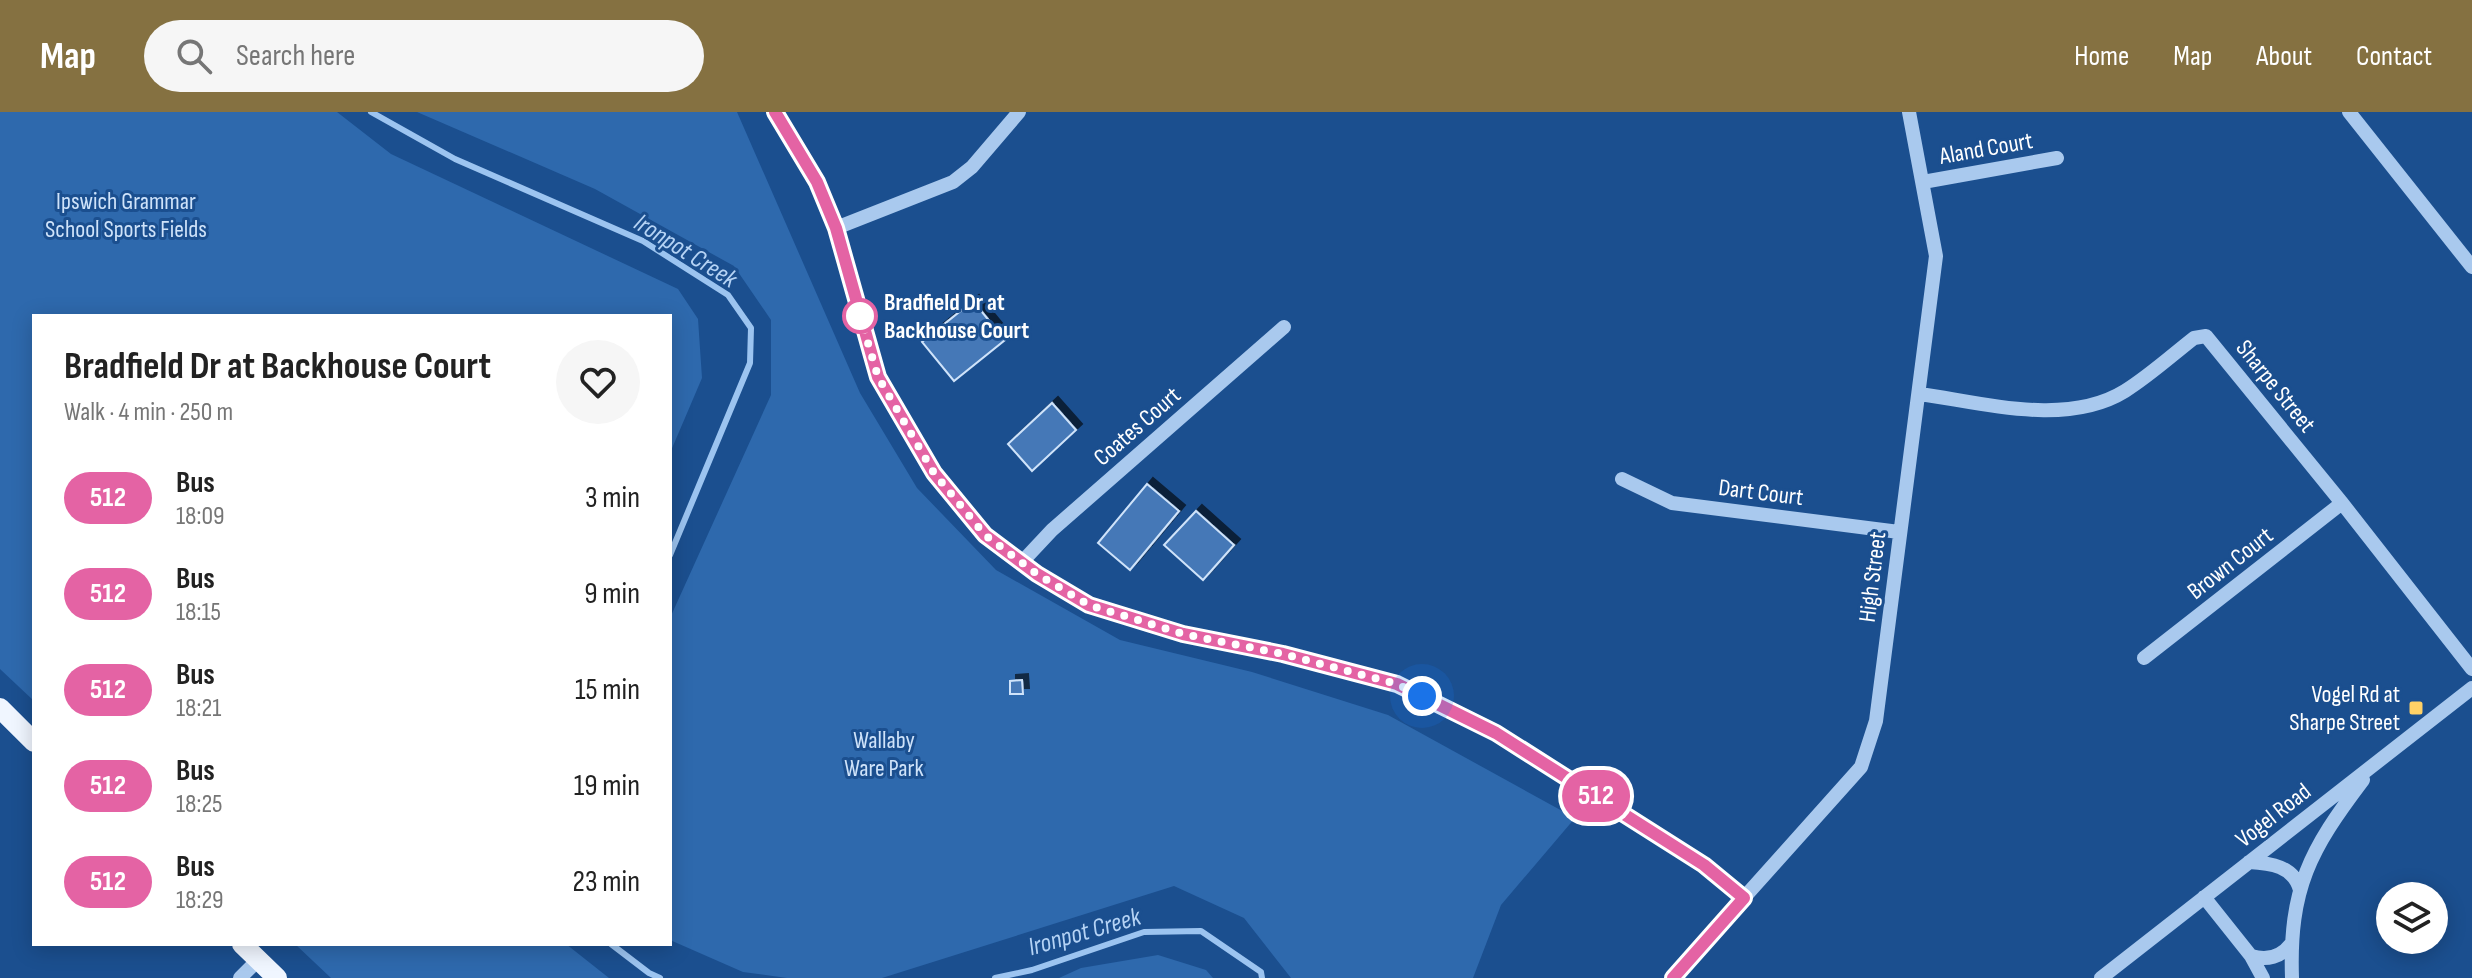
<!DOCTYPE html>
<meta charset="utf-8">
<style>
:root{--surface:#fff;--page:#f6f6f6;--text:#222;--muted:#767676;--accent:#857141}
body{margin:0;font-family:"Sofia Sans Condensed",sans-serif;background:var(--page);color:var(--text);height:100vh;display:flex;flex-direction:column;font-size:30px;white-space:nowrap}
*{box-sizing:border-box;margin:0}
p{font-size:26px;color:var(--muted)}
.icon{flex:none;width:44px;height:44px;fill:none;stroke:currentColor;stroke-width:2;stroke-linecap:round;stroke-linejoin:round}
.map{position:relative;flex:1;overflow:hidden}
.sheet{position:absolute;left:32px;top:202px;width:640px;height:632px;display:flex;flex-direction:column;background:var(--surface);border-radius:0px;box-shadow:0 4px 20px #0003}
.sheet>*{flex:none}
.badge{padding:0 16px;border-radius:26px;font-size:28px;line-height:52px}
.tools{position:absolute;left:2376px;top:770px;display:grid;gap:16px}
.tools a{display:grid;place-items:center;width:72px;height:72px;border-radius:50%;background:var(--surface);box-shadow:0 4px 20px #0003;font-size:40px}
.you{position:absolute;width:40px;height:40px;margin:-20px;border:6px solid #fff;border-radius:50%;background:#1a73e8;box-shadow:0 0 0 12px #1a73e833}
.map>.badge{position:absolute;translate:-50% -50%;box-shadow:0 0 0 4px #fff}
.round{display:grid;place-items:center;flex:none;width:84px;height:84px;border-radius:42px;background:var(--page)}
.head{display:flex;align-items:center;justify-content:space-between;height:136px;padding:0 32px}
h1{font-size:38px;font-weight:700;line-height:60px}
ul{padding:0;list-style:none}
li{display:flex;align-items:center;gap:24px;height:96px;padding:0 32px}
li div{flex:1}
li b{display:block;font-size:30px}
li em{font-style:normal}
li .badge{min-width:88px;font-weight:700;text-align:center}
header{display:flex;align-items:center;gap:48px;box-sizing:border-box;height:112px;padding:0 40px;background:var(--accent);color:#fff}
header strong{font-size:38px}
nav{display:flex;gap:44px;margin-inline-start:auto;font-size:28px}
.search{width:560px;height:72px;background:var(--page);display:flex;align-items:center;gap:20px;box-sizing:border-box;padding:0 28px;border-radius:44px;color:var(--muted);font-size:30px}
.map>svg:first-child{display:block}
.green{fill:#2e69ad}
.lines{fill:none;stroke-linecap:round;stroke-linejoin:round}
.stream{stroke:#9cc4f0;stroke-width:6}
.building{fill:#4478b7;stroke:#cfe3fa;stroke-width:2;filter:url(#shadow)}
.minor{stroke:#a9c9ee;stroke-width:14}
.major{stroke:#f0f6ff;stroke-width:20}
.line-casing{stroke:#fff;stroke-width:18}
.line{stroke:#e463a4;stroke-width:12}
.walk{stroke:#fff;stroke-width:8;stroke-dasharray:0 14.4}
.stop-dot{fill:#fff;stroke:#e463a4;stroke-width:4}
.poi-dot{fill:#ffd166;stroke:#1b4f8f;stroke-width:3}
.labels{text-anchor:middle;stroke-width:6;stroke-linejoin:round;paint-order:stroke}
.street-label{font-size:24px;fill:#fff;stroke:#1b4f8f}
.park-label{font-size:24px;fill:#cfe3fa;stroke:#1b4f8f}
.stop-label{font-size:24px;font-weight:bold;fill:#fff;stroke:#1b4f8f;text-anchor:start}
.poi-label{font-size:24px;fill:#fff;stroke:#1b4f8f;text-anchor:end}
.water-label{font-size:26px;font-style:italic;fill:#b5d3f5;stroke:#1b4f8f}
</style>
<header>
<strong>Map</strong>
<div class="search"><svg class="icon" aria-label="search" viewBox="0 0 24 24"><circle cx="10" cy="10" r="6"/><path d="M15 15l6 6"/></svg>Search here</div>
<nav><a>Home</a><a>Map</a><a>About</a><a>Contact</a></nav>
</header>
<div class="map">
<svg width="2472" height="866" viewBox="0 0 2472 866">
<defs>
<filter id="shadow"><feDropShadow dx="6" dy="-6" stdDeviation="0" flood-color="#0009"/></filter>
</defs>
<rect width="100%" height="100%" fill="#1b4f8f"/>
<!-- green -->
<path class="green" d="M 0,0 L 337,0 L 391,42 L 678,177 L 698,207 L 702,266 L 670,341 L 670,204 L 34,204 L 34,589 L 0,557 Z
M 417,0 L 737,0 L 860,281 L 917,376 L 996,458 L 1120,528 L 1252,560 L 1388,603 L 1575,706 L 1501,793 L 1473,866 L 1291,866 L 1244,806 L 1174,774 L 882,866 L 787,866 L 743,860 L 670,828 L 670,506 L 771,283 L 771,208 L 734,154 L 595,77 Z
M 295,832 L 566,832 L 609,866 L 331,866 Z
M 1158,843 L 1206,858 L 1213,866 L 1059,866 L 1081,856 Z"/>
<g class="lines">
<!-- stream -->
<path class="stream" d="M 371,0 L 455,47 L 643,129 L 728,183 L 751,216 L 750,251 L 670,443
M 611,832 L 649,861 L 660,866
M 995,866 L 1032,858 L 1144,820 L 1201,819 L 1261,860 L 1262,866"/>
</g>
<!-- building -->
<path class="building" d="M 973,189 L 1005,228 L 954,269 L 922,230 Z
M 1052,291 L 1076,318 L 1032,359 L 1008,332 Z
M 1147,372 L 1179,399 L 1130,458 L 1098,431 Z
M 1196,399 L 1234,433 L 1203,468 L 1164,433 Z
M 1022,568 L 1023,582 L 1010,582 L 1010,569 Z"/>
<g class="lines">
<!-- minor -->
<path class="minor" d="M 775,0 L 817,70 L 836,116 L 878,265 L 934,361 L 985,423 L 1037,462 L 1089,493 L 1183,522 L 1283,542 L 1397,572 L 1496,621 L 1704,753 L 1744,786
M 2349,0 L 2472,155
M 1923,70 L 2057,46
M 836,116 L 953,70 L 972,55 L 1019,0
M 1920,282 C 1984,291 2067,315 2125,279 C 2149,264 2171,244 2194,226 L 2206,224 L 2342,391 L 2472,557
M 1622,367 L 1672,391 L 1899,420
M 1022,450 L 1052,418 L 1284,215
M 2144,546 L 2342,391
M 2249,750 C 2270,751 2294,754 2300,778
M 2204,785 L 2251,844 L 2263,866
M 2251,844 C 2267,849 2281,845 2291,832
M 240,866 L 258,848
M 1672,866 L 1861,655 L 1876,609 L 1936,144 L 1909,0
M 2101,866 L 2472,576
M 2292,866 C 2289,776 2310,738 2363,668"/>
<!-- major -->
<path class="major" d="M 0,596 L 34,630
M 242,832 L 277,866"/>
</g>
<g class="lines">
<!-- line casing -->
<g class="line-casing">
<path id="line" d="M 775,0 L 817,70 L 836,116 L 878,265 L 934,361 L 985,423 L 1037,462 L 1089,493 L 1183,522 L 1283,542 L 1397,572 L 1496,621 L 1704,753 L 1744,786 L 1673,866"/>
</g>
<!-- line -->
<use href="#line" class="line"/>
<!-- walk -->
<path class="walk" d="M 860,204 L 858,197 L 878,265 L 934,361 L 985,423 L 1037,462 L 1089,493 L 1183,522 L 1283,542 L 1397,572 L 1422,584"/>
</g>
<!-- markers -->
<circle class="stop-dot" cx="860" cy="204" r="16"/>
<rect class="poi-dot" x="2408" y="588" width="16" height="16" rx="4"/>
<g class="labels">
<!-- street labels -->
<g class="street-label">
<text transform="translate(1986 36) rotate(-10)" y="8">Aland Court</text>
<text transform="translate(2276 274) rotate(51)" y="8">Sharpe Street</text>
<text transform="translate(1137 314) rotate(-41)" y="8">Coates Court</text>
<text transform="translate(1761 380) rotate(7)" y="8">Dart Court</text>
<text transform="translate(2230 451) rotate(-38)" y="8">Brown Court</text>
<text transform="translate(1872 465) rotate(-83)" y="8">High Street</text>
<text transform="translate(2273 703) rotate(-38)" y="8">Vogel Road</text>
</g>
<!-- park labels -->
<g class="park-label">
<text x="126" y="97">Ipswich Grammar<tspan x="126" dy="28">School Sports Fields</tspan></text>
<text x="884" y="636">Wallaby<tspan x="884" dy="28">Ware Park</tspan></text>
</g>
<!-- stop labels -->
<g class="stop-label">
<text x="884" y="198">Bradfield Dr at<tspan x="884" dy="28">Backhouse Court</tspan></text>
</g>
<!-- poi labels -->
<g class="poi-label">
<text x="2400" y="590">Vogel Rd at<tspan x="2400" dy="28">Sharpe Street</tspan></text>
</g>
<!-- water labels -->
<g class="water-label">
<text transform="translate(686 138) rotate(32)" y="9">Ironpot Creek</text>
<text transform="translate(1084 819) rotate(-16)" y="9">Ironpot Creek</text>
</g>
</g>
</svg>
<div class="tools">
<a><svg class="icon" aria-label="layers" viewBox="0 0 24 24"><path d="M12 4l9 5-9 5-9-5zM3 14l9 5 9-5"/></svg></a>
</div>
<div class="you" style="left:1422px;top:584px"></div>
<b class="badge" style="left:1596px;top:684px;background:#e463a4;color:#fff">512</b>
<section class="sheet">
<div class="head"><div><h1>Bradfield Dr at Backhouse Court</h1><p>Walk · 4 min · 250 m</p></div><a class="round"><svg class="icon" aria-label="heart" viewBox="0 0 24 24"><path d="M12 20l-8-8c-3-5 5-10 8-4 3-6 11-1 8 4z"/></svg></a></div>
<ul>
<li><span class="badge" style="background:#e463a4;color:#fff">512</span><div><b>Bus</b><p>18:09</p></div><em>3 min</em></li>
<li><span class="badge" style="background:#e463a4;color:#fff">512</span><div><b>Bus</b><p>18:15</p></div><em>9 min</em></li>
<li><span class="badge" style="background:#e463a4;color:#fff">512</span><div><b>Bus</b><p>18:21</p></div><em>15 min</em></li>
<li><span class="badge" style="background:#e463a4;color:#fff">512</span><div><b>Bus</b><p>18:25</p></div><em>19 min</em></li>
<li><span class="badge" style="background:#e463a4;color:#fff">512</span><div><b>Bus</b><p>18:29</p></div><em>23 min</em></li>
</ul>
</section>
</div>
